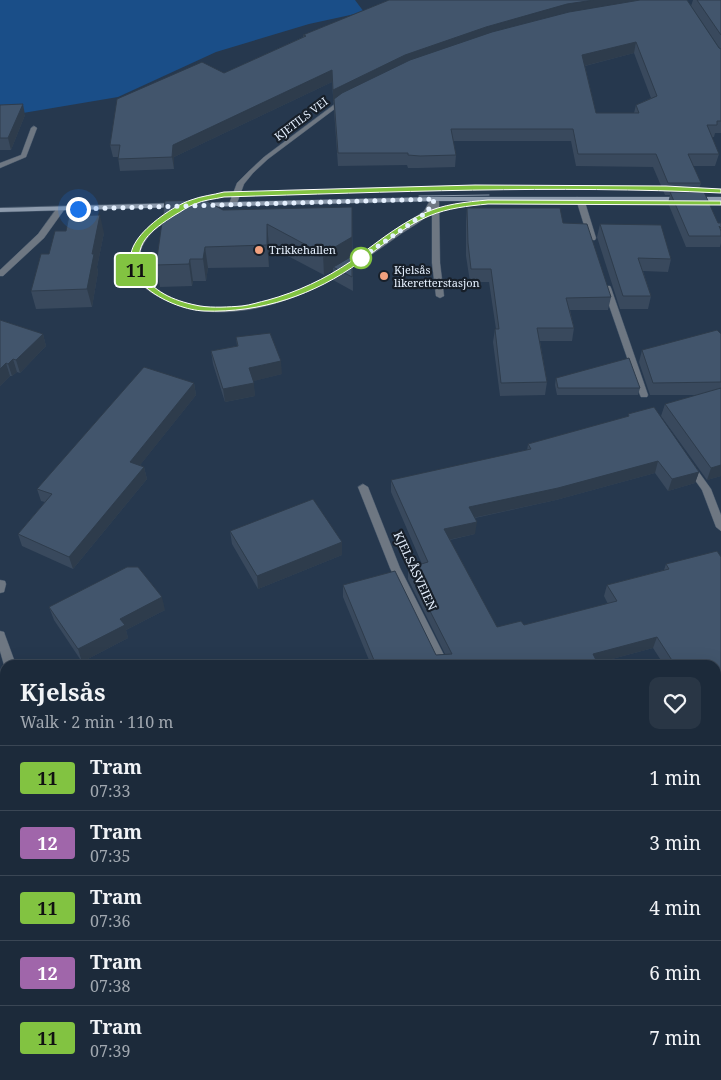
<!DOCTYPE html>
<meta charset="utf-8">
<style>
:root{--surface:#1c2a3a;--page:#293645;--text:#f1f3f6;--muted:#a0a7af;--line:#3a4654}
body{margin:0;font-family:"Noto Serif",serif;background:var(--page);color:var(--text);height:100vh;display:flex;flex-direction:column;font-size:19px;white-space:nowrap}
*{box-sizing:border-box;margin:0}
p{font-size:16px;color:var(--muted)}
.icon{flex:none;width:28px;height:28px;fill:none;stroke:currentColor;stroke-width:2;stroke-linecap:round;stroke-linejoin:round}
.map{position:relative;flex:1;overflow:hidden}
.drawer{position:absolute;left:0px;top:660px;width:721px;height:420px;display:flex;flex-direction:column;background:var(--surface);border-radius:15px 15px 0 0;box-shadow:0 5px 20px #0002,0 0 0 1px var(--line)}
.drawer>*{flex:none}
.badge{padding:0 10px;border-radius:4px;font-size:18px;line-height:32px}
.you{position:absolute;width:25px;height:25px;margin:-12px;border:4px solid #fff;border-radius:50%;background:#1a73e8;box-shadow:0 0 0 8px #1a73e833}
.map>.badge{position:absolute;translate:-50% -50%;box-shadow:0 0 0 2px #fff}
.round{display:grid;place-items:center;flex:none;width:52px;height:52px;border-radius:10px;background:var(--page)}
.headline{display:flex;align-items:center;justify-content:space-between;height:85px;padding:0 20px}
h1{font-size:24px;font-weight:700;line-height:38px}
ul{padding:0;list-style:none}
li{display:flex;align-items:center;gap:15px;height:65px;padding:0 20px;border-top:1px solid var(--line)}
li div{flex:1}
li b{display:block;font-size:19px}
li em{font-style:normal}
li .badge{min-width:55px;font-weight:700;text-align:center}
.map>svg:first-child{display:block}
.green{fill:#1a4e88}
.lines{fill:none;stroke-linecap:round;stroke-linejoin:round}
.lane-casing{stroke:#45566a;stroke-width:1}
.street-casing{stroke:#45566a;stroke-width:1}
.secondary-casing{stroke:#45566a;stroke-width:1}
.lane{fill:#6e7782;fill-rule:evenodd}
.street{fill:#6e7782;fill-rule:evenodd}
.secondary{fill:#8d9bad;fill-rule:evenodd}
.tram{stroke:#8896a8;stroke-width:1}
.wall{fill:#39495d;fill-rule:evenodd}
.shaded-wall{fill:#2e3c4c}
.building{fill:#42556c;stroke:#2e3c4c;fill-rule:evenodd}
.line{fill:#82c341;stroke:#fff}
.walk{stroke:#e6f1ff;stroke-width:5;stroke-dasharray:0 9}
.poi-dot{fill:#f2a17e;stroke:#171f29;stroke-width:2}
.stop-dot{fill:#fff;stroke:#82c341;stroke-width:2.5}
.labels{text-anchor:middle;stroke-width:4.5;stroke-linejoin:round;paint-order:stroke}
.far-street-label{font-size:11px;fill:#e6f1ff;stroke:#171f29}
.far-poi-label{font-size:11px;fill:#e6f1ff;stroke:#171f29;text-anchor:start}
.street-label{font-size:12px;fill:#e6f1ff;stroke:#171f29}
</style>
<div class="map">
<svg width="721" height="1080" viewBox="0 0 721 1080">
<rect width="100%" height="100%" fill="#26384e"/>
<!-- green -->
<path class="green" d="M 0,0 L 355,0 L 364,12 L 309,24 L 216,52 L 118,97 L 17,114 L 0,113 Z"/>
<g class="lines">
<!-- lane casing -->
<g class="lane-casing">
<path id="lane" d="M 34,126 L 37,128 L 26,157 L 0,168 L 0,163 L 21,155 L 31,128 Z
M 432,197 L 439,199 L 440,263 L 444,296 L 440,298 L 436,296 L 432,263 L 432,211 C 424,221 409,228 398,236 C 347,273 290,310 224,312 C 175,314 92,279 152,224 C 158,219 167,212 175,212 L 175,216 C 163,223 151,231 144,243 C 125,277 167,300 195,305 C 219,310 243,307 267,301 C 325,287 376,245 424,211 Z
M 577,197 L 584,199 L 596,238 L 595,240 L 592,240 L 588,238 L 576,199 Z
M 604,286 L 610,286 L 611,288 L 648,395 L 647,397 L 641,397 L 640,395 L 603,288 Z
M 690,463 L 693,464 L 711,489 L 721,515 L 721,531 L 716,527 L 702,490 L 685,466 Z
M 363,484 L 368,487 L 400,568 L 449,665 L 437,665 L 390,568 L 358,487 Z
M 0,580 L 5,581 L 6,584 L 4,592 L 0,593 Z
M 0,631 L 4,632 L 5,635 L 16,665 L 4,665 L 0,651 Z
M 398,1075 L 414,1075 L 412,1080 L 396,1080 Z"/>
</g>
<!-- street casing -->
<g class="street-casing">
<path id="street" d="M 343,98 L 348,99 L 268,159 L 253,173 L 244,184 L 236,206 L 230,206 L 229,204 L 237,183 L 249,171 L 264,157 Z
M 57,208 L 64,210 L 44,238 L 3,276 L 0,276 L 0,270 L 38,234 Z
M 662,1075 L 677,1075 L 679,1080 L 664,1080 Z"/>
</g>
<!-- secondary casing -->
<g class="secondary-casing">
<path id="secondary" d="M 435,197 L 721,197 L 721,201 L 435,201 L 200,207 L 196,205 L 200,203 Z
M 178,203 L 182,205 L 181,207 L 0,212 L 0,208 Z
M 721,741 L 721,751 L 716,752 L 716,742 Z
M 295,1075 L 312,1075 L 310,1080 L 293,1080 Z"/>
</g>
<!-- lane -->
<use href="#lane" class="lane"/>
<!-- street -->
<use href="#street" class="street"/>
<!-- secondary -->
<use href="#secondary" class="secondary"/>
<!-- tram -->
<path class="tram" d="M 721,191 C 556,182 390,189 224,194 C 194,200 157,213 140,241 C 136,247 134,255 135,262 C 139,299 190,309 220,310 C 270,311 320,288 360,259 C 381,243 401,226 425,215 C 445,206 467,203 488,202 L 721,203
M 419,196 L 489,195"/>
</g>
<!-- wall -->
<path class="wall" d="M 389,0 L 720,49 L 691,6 L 693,0 L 721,0 L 721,133 L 715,133 L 714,137 L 712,137 L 719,154 L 715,166 L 693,166 L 701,183 L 698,192 L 718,223 L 721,223 L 721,243 L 720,247 L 686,247 L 668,203 L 670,195 L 665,195 L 653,167 L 576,166 L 571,141 L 453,141 L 456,155 L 455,167 L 419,168 L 408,168 L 407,165 L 338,166 L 332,82 L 174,157 L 174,169 L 120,171 L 118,157 L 113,157 L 110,145 L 224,73 L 303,37 L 303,35 ZM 634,53 L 651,98 L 636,105 L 634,113 L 596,113 L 585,66 Z
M 0,105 L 25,115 L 11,150 L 0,150 Z
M 352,207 L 353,291 L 333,280 L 333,270 L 324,275 L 269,246 L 269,267 L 208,268 L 206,281 L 193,281 L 192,286 L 160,287 L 156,265 L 223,210 Z
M 467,208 L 563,223 L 611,297 L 608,310 L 570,310 L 574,328 L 572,341 L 540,341 L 547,382 L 545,395 L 500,396 L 493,342 L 495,329 L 496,329 L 489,282 L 470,282 L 466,256 L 466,221 Z
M 600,224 L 671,259 L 668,272 L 643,271 L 651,296 L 648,309 L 620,309 L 597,237 Z
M 104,233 L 97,267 L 98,272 L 92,307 L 36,309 L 31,291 L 49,254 Z
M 0,320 L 43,334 L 46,346 L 20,373 L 17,372 L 12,376 L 10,376 L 0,386 Z
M 721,334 L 721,476 L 707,480 L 661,416 L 665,404 L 697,395 L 650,395 L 639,362 L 642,350 Z
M 236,337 L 282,374 L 253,381 L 255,396 L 225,402 L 213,364 L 211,351 L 237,346 Z
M 556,378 L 640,388 L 638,395 L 557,395 L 555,385 Z
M 194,383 L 196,395 L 140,465 L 144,467 L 147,479 L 73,569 L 22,546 L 18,534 L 45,502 L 41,501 L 37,489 Z
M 628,414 L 699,472 L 695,483 L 668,491 L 655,473 L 556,500 L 475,518 L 475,534 L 450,540 L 497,627 L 524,625 L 608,604 L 604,596 L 607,585 L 664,570 L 666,564 L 721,557 L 721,696 L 716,697 L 716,665 L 664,665 L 653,648 L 597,663 L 596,665 L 371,665 L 343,597 L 343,585 L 436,655 L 445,654 L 408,579 L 408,568 L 422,564 L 391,492 L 391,480 L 527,451 L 528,444 L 628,417 Z
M 230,531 L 342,542 L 342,555 L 258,589 L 232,544 Z
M 49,607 L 165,610 L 126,630 L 128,638 L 82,662 L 54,620 Z
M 32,1075 L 150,1075 L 152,1078 L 149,1080 L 41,1080 L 44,1078 L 34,1077 Z"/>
<!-- shaded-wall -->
<path class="shaded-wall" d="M 594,0 L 667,0 L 404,66 L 333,101 L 333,90 L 405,55 L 486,27 L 567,4 Z
M 636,42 L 634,53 L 580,67 L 582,55 Z
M 332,70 L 332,82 L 174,157 L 174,169 L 172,157 L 173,145 Z
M 23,104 L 25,115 L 11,150 L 8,138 Z
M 100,215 L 104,233 L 97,267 L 98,272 L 92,307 L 87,289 L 92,254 Z
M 267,224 L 269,246 L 269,267 L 267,245 Z
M 352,237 L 352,259 L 333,267 L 333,270 L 324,275 L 323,254 Z
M 205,247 L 208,268 L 206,281 L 203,259 Z
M 190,259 L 193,281 L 192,286 L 189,264 Z
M 43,334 L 46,346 L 20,373 L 16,360 Z
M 13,359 L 17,372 L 12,376 L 8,364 Z
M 281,361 L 282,374 L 250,382 L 249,368 Z
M 6,363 L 10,376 L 0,386 L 0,369 Z
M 194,383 L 196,395 L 133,474 L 130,462 Z
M 254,383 L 255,396 L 225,402 L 223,389 Z
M 658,461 L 655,473 L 556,500 L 468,519 L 469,507 Z
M 721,465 L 721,476 L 707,480 L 711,468 Z
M 144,467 L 147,479 L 73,569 L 69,557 Z
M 699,472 L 695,483 L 668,491 L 672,479 Z
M 477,522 L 475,534 L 443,541 L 444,529 Z
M 342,542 L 342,555 L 258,589 L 257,576 Z
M 162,597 L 165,610 L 126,630 L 128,638 L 82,662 L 78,649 L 120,619 Z
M 657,637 L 653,648 L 597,663 L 596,665 L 585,665 L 593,654 Z
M 721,686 L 721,696 L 716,697 L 716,688 Z
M 5,784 L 5,791 L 0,794 L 0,786 Z
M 721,902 L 721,908 L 716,911 L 716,905 Z
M 5,905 L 5,920 L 0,923 L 0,909 Z
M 142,1075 L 150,1075 L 152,1078 L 149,1080 L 136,1080 Z"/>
<!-- building -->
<path class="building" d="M 389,0 L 594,0 L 567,4 L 486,27 L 405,55 L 333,90 L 332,70 L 173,145 L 172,157 L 118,159 L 120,145 L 110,145 L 117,99 L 202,62 L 224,73 L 306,36 L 303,35 Z
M 640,0 L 687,0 L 719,48 L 721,49 L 721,121 L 717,121 L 717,125 L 707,125 L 719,154 L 688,154 L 701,183 L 668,183 L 656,154 L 578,154 L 573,129 L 451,129 L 456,155 L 420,156 L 408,155 L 408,153 L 338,153 L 334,99 L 342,93 L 410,60 L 492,32 L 569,12 ZM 636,42 L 657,96 L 636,105 L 639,113 L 596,113 L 582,55 Z
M 697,0 L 721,0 L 721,35 Z
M 23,104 L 8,138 L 0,138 L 0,105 Z
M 670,192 L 704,192 L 718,223 L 721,223 L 721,228 L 719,226 L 721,231 L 721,236 L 689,236 Z
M 205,200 L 223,210 L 352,207 L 352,237 L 323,254 L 267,224 L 267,245 L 205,247 L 203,259 L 190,259 L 189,264 L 156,265 L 165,201 Z
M 467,208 L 560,208 L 563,223 L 587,224 L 611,297 L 566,298 L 574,328 L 537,328 L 547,382 L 501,383 L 495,329 L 499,329 L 491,269 L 471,269 L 468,243 Z
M 100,215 L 92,254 L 94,254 L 87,289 L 31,291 L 41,254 L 49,254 L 55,231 L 66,231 L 69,216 Z
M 600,224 L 661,225 L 671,259 L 638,258 L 651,296 L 623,296 Z
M 352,256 L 352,277 L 333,267 L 337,265 Z
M 0,320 L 43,334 L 16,360 L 13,359 L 8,364 L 6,363 L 0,369 Z
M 717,330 L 721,334 L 721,382 L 653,383 L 642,350 Z
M 270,333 L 281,361 L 249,368 L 254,383 L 223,389 L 211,351 L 238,346 L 236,337 Z
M 629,358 L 640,388 L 558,388 L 556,378 Z
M 144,367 L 194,383 L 130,462 L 144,467 L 69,557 L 18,534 L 52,494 L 37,489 Z
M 721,388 L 721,465 L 711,468 L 665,404 Z
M 654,407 L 699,472 L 672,479 L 658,461 L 558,488 L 469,507 L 477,522 L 444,529 L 497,627 L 521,621 L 524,625 L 617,601 L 607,585 L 669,569 L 666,564 L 717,551 L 721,557 L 721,686 L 716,688 L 716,665 L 675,665 L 657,637 L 593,654 L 597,662 L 585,665 L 376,665 L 343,585 L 395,571 L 436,655 L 452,654 L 408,568 L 428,562 L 391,480 L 531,449 L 528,444 L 629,416 L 628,414 Z
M 313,499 L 342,542 L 257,576 L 230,531 Z
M 127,567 L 138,567 L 162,597 L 120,619 L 125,625 L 78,649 L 49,607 Z
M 5,742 L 5,784 L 0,786 L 0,744 Z
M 721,841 L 721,902 L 716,905 L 716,843 Z
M 0,847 L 5,855 L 5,905 L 0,909 Z
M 47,1075 L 142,1075 L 136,1080 L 41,1080 Z
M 428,1075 L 569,1075 L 572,1080 L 419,1080 Z"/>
<!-- line -->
<path class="line" d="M 475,185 L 666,186 L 721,189 L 721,193 C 555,185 390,192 224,197 C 215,199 203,200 195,204 C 188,206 181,212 175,215 C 153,229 129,245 144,274 C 154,294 179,302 200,306 C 213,308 229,307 242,306 C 251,305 259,302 268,300 C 297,292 325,279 350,262 C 373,246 396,226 422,214 C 443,204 466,202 488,200 L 721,201 L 721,205 L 488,204 C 468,206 448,208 429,216 C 404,226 382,246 360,262 C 314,295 261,313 204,311 C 173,310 110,279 137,240 C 147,225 173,206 191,200 C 201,196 213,195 224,192 Z"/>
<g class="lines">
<!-- walk -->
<path class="walk" d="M 78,209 L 435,199 L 427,212 L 361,258"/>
</g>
<!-- markers -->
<g class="poi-dot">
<circle cx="259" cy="250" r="5"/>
<circle cx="384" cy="276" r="5"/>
</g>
<circle class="stop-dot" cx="361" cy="258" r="10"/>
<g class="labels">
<!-- far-street labels -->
<g class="far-street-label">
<text transform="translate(301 119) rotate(-37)" y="4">KJETILS VEI</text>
</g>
<!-- far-poi labels -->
<g class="far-poi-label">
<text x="269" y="254">Trikkehallen</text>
<text x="394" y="274">Kjelsås<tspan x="394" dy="13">likeretterstasjon</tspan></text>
</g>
<!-- street labels -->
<g class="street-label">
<text transform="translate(415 571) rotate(65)" y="4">KJELSÅSVEIEN</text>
</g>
</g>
</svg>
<div class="you" style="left:78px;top:209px"></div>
<b class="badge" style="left:136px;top:270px;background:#82c341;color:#111">11</b>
<section class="drawer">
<div class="headline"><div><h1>Kjelsås</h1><p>Walk · 2 min · 110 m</p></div><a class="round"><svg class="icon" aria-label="heart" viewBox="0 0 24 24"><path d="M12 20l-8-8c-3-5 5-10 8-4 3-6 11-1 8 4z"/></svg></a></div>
<ul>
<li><span class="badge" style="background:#82c341;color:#111">11</span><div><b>Tram</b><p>07:33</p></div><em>1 min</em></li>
<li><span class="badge" style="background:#a066aa;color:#fff">12</span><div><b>Tram</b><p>07:35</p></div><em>3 min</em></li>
<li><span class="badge" style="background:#82c341;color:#111">11</span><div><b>Tram</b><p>07:36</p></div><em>4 min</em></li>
<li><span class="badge" style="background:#a066aa;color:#fff">12</span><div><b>Tram</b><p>07:38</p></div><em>6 min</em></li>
<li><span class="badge" style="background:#82c341;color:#111">11</span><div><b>Tram</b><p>07:39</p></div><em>7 min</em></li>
</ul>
</section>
</div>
